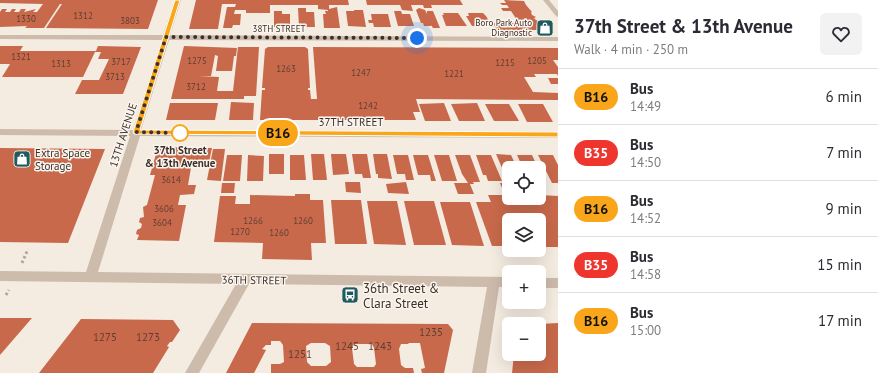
<!DOCTYPE html>
<meta charset="utf-8">
<style>
:root{--surface:#fff;--page:#f2f2f3;--text:#2b2b33;--muted:#7c7c81;--line:#e1e1e2}
body{margin:0;font-family:"PT Sans",sans-serif;background:var(--page);color:var(--text);height:100vh;display:flex;flex-direction:column;font-size:15px;white-space:nowrap}
*{box-sizing:border-box;margin:0}
p{font-size:13px;color:var(--muted)}
.icon{flex:none;width:22px;height:22px;fill:none;stroke:currentColor;stroke-width:2;stroke-linecap:round;stroke-linejoin:round}
.map{position:relative;flex:1;overflow:hidden}
.details{display:flex;flex-direction:column;background:var(--surface);width:320px}
.details>*{flex:none}
.badge{padding:0 8px;border-radius:13px;font-size:14px;line-height:26px}
.tools{position:absolute;left:502px;top:161px;display:grid;gap:8px}
.tools a{display:grid;place-items:center;width:44px;height:44px;border-radius:6px;background:var(--surface);box-shadow:0 4px 16px #0002;font-size:20px}
.you{position:absolute;width:20px;height:20px;margin:-10px;border:3px solid #fff;border-radius:50%;background:#1a73e8;box-shadow:0 0 0 6px #1a73e833}
.map>.badge{position:absolute;translate:-50% -50%;box-shadow:0 0 0 2px #fff}
.round{display:grid;place-items:center;flex:none;width:42px;height:42px;border-radius:6px;background:var(--page)}
.summary{display:flex;align-items:center;justify-content:space-between;height:68px;padding:0 16px}
h1{font-size:19px;font-weight:800;line-height:30px}
ul{padding:0;list-style:none}
li{display:flex;align-items:center;gap:12px;height:56px;padding:0 16px;border-top:1px solid var(--line)}
li div{flex:1}
li b{display:block;font-size:15px}
li em{font-style:normal}
li .badge{min-width:44px;font-weight:700;text-align:center}
main{display:flex;flex:1;min-height:0}
.map>svg:first-child{display:block}
.building{fill:#c8694b;fill-rule:evenodd}
.lines{fill:none;stroke-linecap:round;stroke-linejoin:round}
.path{stroke:#b9a596;stroke-width:3;stroke-dasharray:2.5 2.5;stroke-linecap:butt}
.minor{fill:#cdbbac;fill-rule:evenodd}
.line{fill:#faa61a;stroke:#fff}
.walk{stroke:#3b302b;stroke-width:4;stroke-dasharray:0 7.2}
.stop-dot{fill:#fff;stroke:#faa61a;stroke-width:2}
.labels{text-anchor:middle;stroke-width:3;stroke-linejoin:round;paint-order:stroke}
.number-label{font-size:9px;fill:#5e3e33}
.far-poi-label{font-size:9px;fill:#3b302b;stroke:#fbf5ee;text-anchor:end}
.far-street-label{font-size:9px;fill:#3b302b;stroke:#fbf5ee}
.street-label{font-size:11px;fill:#3b302b;stroke:#fbf5ee}
.stop-label{font-size:11px;font-weight:bold;fill:#3b302b;stroke:#fbf5ee}
.poi-label{font-size:11px;fill:#3b302b;stroke:#fbf5ee;text-anchor:start}
.near-number-label{font-size:11px;fill:#5e3e33}
.near-poi-label{font-size:13px;fill:#3b302b;stroke:#fbf5ee;text-anchor:start}
</style>
<main>
<div class="map">
<svg width="558" height="373" viewBox="0 0 558 373">
<rect width="100%" height="100%" fill="#f4ebe1"/>
<!-- building -->
<path class="building" d="M 0,0 L 158,0 L 148,29 L 46,28 L 62,4 L 60,4 L 44,28 L 25,28 L 27,26 L 0,27 L 0,12 L 2,9 L 7,9 L 5,12 L 10,12 L 12,9 L 16,9 L 14,12 L 19,12 L 21,9 L 26,9 L 24,12 L 36,9 L 33,12 L 37,12 L 43,4 L 0,3 Z
M 196,0 L 348,0 L 349,5 L 329,5 L 329,9 L 337,7 L 340,28 L 324,28 L 323,14 L 326,14 L 325,11 L 328,11 L 328,10 L 318,9 L 318,5 L 270,5 L 270,13 L 246,13 L 246,10 L 235,10 L 234,14 L 241,14 L 240,25 L 233,25 L 232,28 L 223,28 L 227,7 L 235,7 L 236,4 L 222,4 L 218,29 L 189,29 Z
M 366,0 L 460,0 L 463,5 L 431,5 L 432,8 L 424,8 L 423,5 L 411,5 L 413,11 L 402,10 L 400,5 L 367,5 Z
M 504,0 L 524,1 L 526,5 L 532,12 L 531,12 L 532,15 L 536,17 L 534,18 L 536,20 L 540,22 L 538,23 L 544,23 L 549,30 L 497,30 L 493,23 L 519,23 L 511,11 L 503,11 L 501,8 L 509,8 L 507,5 L 502,5 L 500,3 L 506,3 Z
M 298,8 L 306,8 L 306,12 L 314,12 L 315,27 L 299,27 Z
M 419,8 L 425,10 L 427,14 L 427,11 L 433,11 L 440,28 L 433,28 L 431,25 L 431,26 L 424,26 L 423,23 L 421,23 L 416,10 Z
M 354,10 L 363,10 L 366,27 L 348,26 L 346,11 L 354,11 Z
M 274,11 L 282,11 L 282,14 L 290,14 L 290,27 L 274,27 Z
M 394,11 L 401,11 L 402,14 L 410,14 L 414,26 L 398,26 Z
M 443,13 L 458,13 L 467,26 L 446,26 L 442,15 L 444,15 Z
M 468,13 L 483,13 L 486,16 L 492,26 L 472,26 L 466,16 L 469,16 Z
M 371,14 L 388,14 L 391,27 L 374,27 L 373,23 L 369,23 L 368,20 L 372,20 Z
M 0,46 L 23,46 L 20,51 L 96,51 L 98,46 L 141,47 L 123,94 L 75,94 L 82,80 L 99,80 L 109,59 L 98,59 L 101,52 L 95,52 L 83,77 L 2,77 L 10,64 L 0,64 Z
M 184,46 L 237,48 L 236,56 L 234,56 L 232,71 L 216,71 L 218,56 L 215,55 L 211,76 L 199,76 L 219,77 L 217,91 L 233,91 L 238,47 L 259,47 L 256,96 L 244,96 L 244,99 L 171,99 Z
M 268,47 L 305,47 L 308,49 L 310,88 L 308,88 L 308,90 L 310,90 L 311,99 L 317,99 L 313,47 L 558,48 L 558,60 L 553,60 L 558,67 L 558,76 L 557,74 L 534,74 L 536,77 L 524,77 L 533,92 L 558,93 L 558,100 L 416,99 L 420,112 L 413,112 L 416,120 L 260,120 L 262,90 L 265,90 L 265,88 L 262,88 L 265,49 Z
M 548,78 L 558,78 L 558,84 L 551,84 Z
M 231,102 L 254,103 L 253,120 L 229,120 Z
M 170,103 L 218,103 L 215,120 L 166,120 Z
M 444,103 L 451,121 L 425,121 L 419,104 Z
M 477,103 L 485,121 L 459,121 L 451,104 Z
M 485,104 L 509,104 L 519,121 L 494,121 Z
M 518,104 L 543,104 L 553,122 L 527,122 Z
M 158,147 L 212,148 L 209,162 L 192,162 L 188,185 L 196,185 L 194,194 L 180,195 L 178,205 L 186,205 L 179,241 L 137,240 L 139,235 L 136,234 L 137,230 L 141,228 L 142,224 L 139,222 L 140,218 L 144,217 L 143,207 L 147,205 L 155,175 L 150,175 Z
M 0,148 L 105,149 L 68,243 L 0,242 Z
M 213,149 L 225,149 L 221,181 L 207,180 Z
M 269,154 L 284,154 L 284,174 L 269,174 Z
M 311,154 L 324,154 L 327,180 L 313,180 Z
M 331,154 L 346,154 L 349,174 L 333,175 Z
M 352,154 L 367,154 L 371,178 L 363,178 L 362,174 L 355,174 Z
M 373,154 L 387,154 L 392,179 L 378,178 L 378,174 L 376,174 Z
M 496,154 L 511,155 L 517,168 L 509,168 L 509,175 L 505,175 Z
M 227,155 L 242,155 L 240,181 L 223,181 Z
M 248,155 L 264,156 L 263,181 L 247,181 Z
M 290,155 L 304,155 L 306,180 L 290,180 Z
M 393,155 L 408,155 L 414,180 L 406,180 L 405,174 L 397,174 Z
M 413,155 L 428,155 L 436,181 L 431,181 L 430,175 L 418,175 Z
M 434,155 L 449,155 L 457,181 L 442,181 Z
M 455,155 L 470,155 L 480,182 L 473,182 L 474,184 L 470,184 L 474,194 L 458,194 L 454,183 L 468,183 L 462,174 Z
M 476,155 L 491,155 L 502,181 L 488,181 L 486,175 L 483,175 Z
M 517,155 L 532,155 L 538,168 L 523,168 Z
M 538,155 L 553,155 L 558,165 L 558,183 L 552,183 Z
M 345,182 L 360,182 L 361,193 L 346,192 Z
M 406,182 L 409,194 L 388,193 L 386,184 Z
M 222,183 L 235,183 L 234,193 L 221,193 Z
M 500,183 L 509,183 L 509,198 L 539,198 L 539,195 L 558,196 L 558,247 L 539,247 L 539,220 L 509,220 L 509,246 L 492,246 L 476,202 L 491,202 L 488,195 L 505,195 Z
M 295,194 L 310,194 L 310,200 L 323,200 L 326,243 L 311,243 L 312,260 L 262,259 L 263,243 L 214,242 L 220,196 L 236,196 L 235,204 L 250,204 L 250,195 L 295,196 Z
M 331,200 L 361,200 L 367,244 L 335,244 Z
M 367,201 L 397,201 L 406,245 L 374,244 Z
M 404,201 L 434,201 L 446,245 L 414,245 Z
M 440,202 L 470,202 L 484,246 L 452,245 Z
M 0,318 L 32,318 L 0,355 Z
M 81,319 L 173,320 L 180,330 L 172,342 L 170,342 L 167,346 L 169,347 L 153,373 L 39,373 Z
M 252,323 L 448,324 L 453,330 L 444,373 L 422,373 L 421,369 L 425,368 L 420,343 L 408,343 L 409,344 L 401,344 L 399,349 L 401,365 L 405,368 L 413,368 L 414,373 L 271,373 L 271,364 L 280,364 L 284,362 L 283,345 L 280,341 L 271,341 L 271,345 L 266,345 L 262,349 L 266,350 L 254,373 L 226,373 ZM 311,343 L 325,343 L 330,346 L 331,362 L 326,366 L 311,366 L 307,362 L 306,346 ZM 354,344 L 372,344 L 374,348 L 376,364 L 374,367 L 357,367 L 354,364 L 352,348 Z
M 558,323 L 558,373 L 512,373 L 514,354 L 539,354 L 539,324 Z"/>
<g class="lines">
<!-- path -->
<path class="path" d="M 22,263 L 28,249
M 6,295 L 9,290"/>
<!-- minor -->
<path class="minor" d="M 175,0 L 181,0 L 170,35 L 558,37 L 558,41 L 169,40 L 141,130 L 558,132 L 558,138 L 140,136 L 98,272 L 509,277 L 509,287 L 499,287 L 486,373 L 472,373 L 487,287 L 249,284 L 199,373 L 185,373 L 236,284 L 0,281 L 0,271 L 86,272 L 130,136 L 0,135 L 0,129 L 133,130 L 162,40 L 0,39 L 0,35 L 163,35 Z
M 543,0 L 549,0 L 558,11 L 558,17 L 556,16 Z
M 539,278 L 558,278 L 558,288 L 539,288 Z"/>
</g>
<!-- line -->
<path class="line" d="M 175,0 L 180,0 L 140,130 L 558,132 L 558,137 L 134,134 L 133,132 Z"/>
<g class="lines">
<!-- walk -->
<path class="walk" d="M 180,133 L 136,132 L 166,37 L 417,38"/>
</g>
<!-- icons -->
<defs>
<g id="shop-square" transform="scale(0.9)"><rect x="-9" y="-9" width="18" height="18" rx="4" fill="#1f5a5e" stroke="#fbf5ee"/><path d="M-5-2.5h2.3a2.7 3.5 0 0 1 5.4 0H5L5.5 6h-11ZM-1.5-2.5h3a1.5 2.3 0 0 0-3 0Z" fill="#fff"/></g>
<g id="bus-square" transform="scale(0.9)"><rect x="-9" y="-9" width="18" height="18" rx="4" fill="#1f5a5e" stroke="#fbf5ee"/><path d="M-5-6H5V4H4V6H2V4H-2V6H-4V4H-5ZM-3.5-4V0h7V-4ZM-3.5 1.2v1.5H-2V1.2ZM2 1.2v1.5H3.5V1.2Z" fill="#fff"/></g>
</defs>
<g fill-rule="evenodd">
<use href="#shop-square" x="545" y="28"/>
<use href="#shop-square" x="22" y="159"/>
<use href="#bus-square" x="350" y="295"/>
</g>
<!-- markers -->
<circle class="stop-dot" cx="180" cy="133" r="8"/>
<g class="labels">
<!-- number labels -->
<g class="number-label">
<text x="83" y="19">1312</text>
<text x="26" y="22">1330</text>
<text x="130" y="24">3803</text>
<text x="21" y="60">1321</text>
<text x="197" y="64">1275</text>
<text x="537" y="64">1205</text>
<text x="121" y="65">3717</text>
<text x="505" y="66">1215</text>
<text x="61" y="67">1313</text>
<text x="286" y="72">1263</text>
<text x="361" y="76">1247</text>
<text x="454" y="77">1221</text>
<text x="115" y="80">3713</text>
<text x="196" y="90">3712</text>
<text x="368" y="109">1242</text>
<text x="171" y="183">3614</text>
<text x="164" y="212">3606</text>
<text x="253" y="224">1266</text>
<text x="303" y="224">1260</text>
<text x="162" y="226">3604</text>
<text x="240" y="235">1270</text>
<text x="279" y="236">1260</text>
</g>
<!-- far-poi labels -->
<g class="far-poi-label">
<text x="532" y="26">Boro Park Auto<tspan x="532" dy="10">Diagnostic</tspan></text>
</g>
<!-- far-street labels -->
<g class="far-street-label">
<text x="279" y="32">38TH STREET</text>
</g>
<!-- street labels -->
<g class="street-label">
<text x="351" y="126">37TH STREET</text>
<text transform="translate(123 135) rotate(-72)" y="4">13TH AVENUE</text>
<text transform="translate(254 280) rotate(1)" y="4">36TH STREET</text>
</g>
<!-- stop labels -->
<g class="stop-label">
<text x="180" y="154">37th Street<tspan x="180" dy="13">&amp; 13th Avenue</tspan></text>
</g>
<!-- poi labels -->
<g class="poi-label">
<text x="35" y="157">Extra Space<tspan x="35" dy="13">Storage</tspan></text>
</g>
<!-- near-number labels -->
<g class="near-number-label">
<text x="431" y="336">1235</text>
<text x="105" y="341">1275</text>
<text x="148" y="341">1273</text>
<text x="347" y="350">1245</text>
<text x="380" y="350">1243</text>
<text x="300" y="358">1251</text>
</g>
<!-- near-poi labels -->
<g class="near-poi-label">
<text x="363" y="293">36th Street &amp;<tspan x="363" dy="15">Clara Street</tspan></text>
</g>
</g>
</svg>
<div class="tools">
<a><svg class="icon" aria-label="locate" viewBox="0 0 24 24"><circle cx="12" cy="12" r="6"/><path d="M12 2v4M12 18v4M2 12h4M18 12h4"/></svg></a>
<a><svg class="icon" aria-label="layers" viewBox="0 0 24 24"><path d="M12 4l9 5-9 5-9-5zM3 14l9 5 9-5"/></svg></a>
<a>+</a>
<a>−</a>
</div>
<div class="you" style="left:417px;top:38px"></div>
<b class="badge" style="left:278px;top:133px;background:#faa61a;color:#111">B16</b>
</div>
<section class="details">
<div class="summary"><div><h1>37th Street &amp; 13th Avenue</h1><p>Walk · 4 min · 250 m</p></div><a class="round"><svg class="icon" aria-label="heart" viewBox="0 0 24 24"><path d="M12 20l-8-8c-3-5 5-10 8-4 3-6 11-1 8 4z"/></svg></a></div>
<ul>
<li><span class="badge" style="background:#faa61a;color:#111">B16</span><div><b>Bus</b><p>14:49</p></div><em>6 min</em></li>
<li><span class="badge" style="background:#ee352e;color:#fff">B35</span><div><b>Bus</b><p>14:50</p></div><em>7 min</em></li>
<li><span class="badge" style="background:#faa61a;color:#111">B16</span><div><b>Bus</b><p>14:52</p></div><em>9 min</em></li>
<li><span class="badge" style="background:#ee352e;color:#fff">B35</span><div><b>Bus</b><p>14:58</p></div><em>15 min</em></li>
<li><span class="badge" style="background:#faa61a;color:#111">B16</span><div><b>Bus</b><p>15:00</p></div><em>17 min</em></li>
</ul>
</section>
</main>
